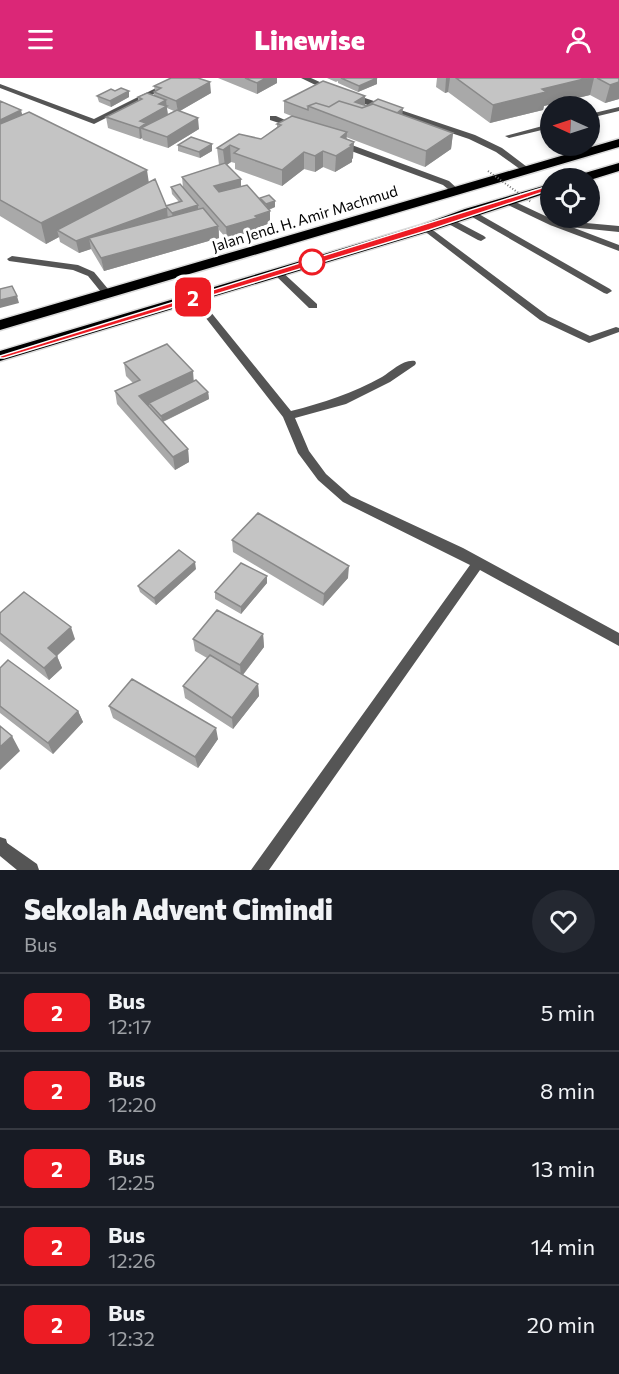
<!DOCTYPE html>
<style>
:root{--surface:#171b24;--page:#242831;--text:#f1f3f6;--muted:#9ea1a6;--line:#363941;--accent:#db2777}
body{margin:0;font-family:Commissioner,sans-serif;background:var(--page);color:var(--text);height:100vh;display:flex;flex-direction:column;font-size:22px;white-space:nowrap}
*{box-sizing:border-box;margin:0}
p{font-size:20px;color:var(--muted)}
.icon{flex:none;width:33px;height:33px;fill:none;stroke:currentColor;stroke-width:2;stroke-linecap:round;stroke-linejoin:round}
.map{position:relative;height:792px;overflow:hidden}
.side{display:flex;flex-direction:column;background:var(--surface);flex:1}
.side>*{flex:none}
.badge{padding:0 12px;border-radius:9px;font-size:21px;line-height:39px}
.needle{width:39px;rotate:273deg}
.buttons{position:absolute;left:540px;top:18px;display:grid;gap:12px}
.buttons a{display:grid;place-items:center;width:60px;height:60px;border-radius:50%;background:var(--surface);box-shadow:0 3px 9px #0003;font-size:30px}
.map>.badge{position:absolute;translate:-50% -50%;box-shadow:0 0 0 3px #fff}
.round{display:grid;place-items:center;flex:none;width:63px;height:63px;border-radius:32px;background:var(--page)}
.headline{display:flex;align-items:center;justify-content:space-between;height:102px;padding:0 24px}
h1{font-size:28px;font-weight:800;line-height:45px}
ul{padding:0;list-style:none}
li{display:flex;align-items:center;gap:18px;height:78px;padding:0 24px;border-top:2px solid var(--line)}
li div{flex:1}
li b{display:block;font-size:22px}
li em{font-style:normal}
li .badge{min-width:66px;font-weight:700;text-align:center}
header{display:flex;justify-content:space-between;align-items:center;height:78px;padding:0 24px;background:var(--accent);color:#fff;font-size:27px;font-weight:800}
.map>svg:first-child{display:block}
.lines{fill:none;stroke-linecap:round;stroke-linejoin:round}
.highway-casing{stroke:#dbdbdb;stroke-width:3}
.lane{fill:#555;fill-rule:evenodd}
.street{fill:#555;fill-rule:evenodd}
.highway{fill:#000;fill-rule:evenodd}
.path-bridge{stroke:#777;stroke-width:2;stroke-dasharray:1 2;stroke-linecap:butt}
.wall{fill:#a9a9a9;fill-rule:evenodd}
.shaded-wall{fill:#898989}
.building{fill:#c4c4c4;stroke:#898989;stroke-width:1.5}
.line{fill:#ed1c24;stroke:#fff;stroke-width:1.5}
.stop-dot{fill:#fff;stroke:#ed1c24;stroke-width:3}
.labels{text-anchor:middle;stroke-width:6;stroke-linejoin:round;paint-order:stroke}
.far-street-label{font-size:15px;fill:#000;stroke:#fff}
</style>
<header><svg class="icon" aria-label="menu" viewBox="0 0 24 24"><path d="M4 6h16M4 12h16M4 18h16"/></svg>Linewise<svg class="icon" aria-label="person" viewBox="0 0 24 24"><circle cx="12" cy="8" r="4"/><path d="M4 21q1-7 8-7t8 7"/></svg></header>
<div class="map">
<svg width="619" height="792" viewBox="0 0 619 792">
<rect width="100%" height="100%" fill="#fff"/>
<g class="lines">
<!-- highway casing -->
<g class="highway-casing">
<path id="highway" d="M 619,61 L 619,69 L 0,252 L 0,242 Z
M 619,85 L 619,93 L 590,102 L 576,100 L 578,97 Z
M 550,106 L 550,114 L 431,153 L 0,283 L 0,273 L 421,147 L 465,131 Z"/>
</g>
<!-- lane -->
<path class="lane" d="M 619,29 L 619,33 L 590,40 L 590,36 Z
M 270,38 L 276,38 L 301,49 L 297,51 L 270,42 Z
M 550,46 L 550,50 L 509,60 L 505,58 Z
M 335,63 L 341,63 L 449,103 L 460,113 L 453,115 L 443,107 L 335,67 Z
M 470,131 L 610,211 L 612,213 L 607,216 L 604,215 L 467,136 L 466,134 Z
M 448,139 L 484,158 L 486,160 L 481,163 L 478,162 L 445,144 L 445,140 Z
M 553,142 L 619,148 L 619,154 L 550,147 L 550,143 Z
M 426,147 L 548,238 L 590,258 L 616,249 L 619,250 L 619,254 L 589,265 L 540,242 L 423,152 L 422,150 Z
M 12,178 L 78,187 L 94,194 L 113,217 L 111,219 L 105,219 L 88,198 L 73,192 L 9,183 L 7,181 Z
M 277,191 L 280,192 L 317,226 L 317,230 L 309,230 L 274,196 L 272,194 Z
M 194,216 L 197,217 L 291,333 C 323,325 353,315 382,299 C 392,293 403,281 415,283 L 416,285 L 415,287 L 390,304 L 346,326 L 295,340 L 309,373 L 326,396 L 351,418 L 463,470 L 619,555 L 619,568 L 480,492 L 269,792 L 251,792 L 470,487 L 343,424 L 318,402 L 298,375 L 283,339 L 191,221 L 191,217 Z
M 0,760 L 37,786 L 39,792 L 17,792 L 0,778 Z"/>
<!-- street -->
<path class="street" d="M 176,0 L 185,0 L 94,46 L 0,10 L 0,6 L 94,41 Z
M 301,0 L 311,0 L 335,11 L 328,13 Z
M 347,16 L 353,16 L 475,57 L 502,70 L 531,92 L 524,94 L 496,74 L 469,61 L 347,20 Z
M 507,120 L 556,143 L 619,167 L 619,173 L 550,147 L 504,125 L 504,121 Z
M 0,759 L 6,761 L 8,768 L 6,774 L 0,776 Z"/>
<!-- highway -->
<use href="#highway" class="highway"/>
<!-- path-bridge -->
<path class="path-bridge" d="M 488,93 L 531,124"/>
</g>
<!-- wall -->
<path class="wall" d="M 218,0 L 277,0 L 277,5 L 257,16 Z
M 327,0 L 376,0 L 377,6 L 358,14 L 338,5 L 338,3 L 336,4 Z
M 437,0 L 619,0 L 619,21 L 605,25 L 590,17 L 544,28 L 543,32 L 490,45 L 448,14 L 445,15 L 436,9 Z
M 154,8 L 211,15 L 180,33 L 199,51 L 168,70 L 143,62 L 142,60 L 140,61 L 108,50 L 106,39 L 138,23 L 138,19 L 154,17 L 154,14 L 155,13 ZM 167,30 L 174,33 L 168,36 Z
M 115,13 L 129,13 L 129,19 L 111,29 L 99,24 L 97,18 Z
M 0,23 L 22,37 L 149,104 L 166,129 L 179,124 L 172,116 L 171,109 L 183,110 L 182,99 L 220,87 L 219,87 L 217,70 L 261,61 L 277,49 L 277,46 L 294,39 L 284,35 L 284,23 L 365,27 L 403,37 L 453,55 L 451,71 L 425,89 L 346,59 L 353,80 L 352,81 L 352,84 L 335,94 L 323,89 L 315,94 L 304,91 L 282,108 L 235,91 L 235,85 L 231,84 L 227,87 L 241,101 L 241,108 L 260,122 L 260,120 L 275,123 L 275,129 L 269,132 L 270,145 L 257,150 L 257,152 L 227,161 L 219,152 L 219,160 L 104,193 L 91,171 L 79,175 L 60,164 L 59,159 L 46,166 L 0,138 Z
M 178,67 L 212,73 L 200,80 L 178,73 Z
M 124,285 L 194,303 L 208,314 L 209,321 L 163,344 L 188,371 L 189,384 L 175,392 L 117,326 L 115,313 L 133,305 L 126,298 Z
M 232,462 L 348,500 L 323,528 L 233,474 Z
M 196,491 L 156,527 L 140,514 L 138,508 Z
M 267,498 L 267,505 L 241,536 L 215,521 L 215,514 Z
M 0,535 L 75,561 L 57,578 L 62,590 L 49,602 L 0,563 Z
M 263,556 L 264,569 L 243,597 L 258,606 L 259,618 L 233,651 L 185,620 L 183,608 L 207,580 L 195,573 L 193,561 Z
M 0,590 L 78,633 L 83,644 L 53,676 L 0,635 Z
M 109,628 L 218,661 L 198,690 L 113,640 Z"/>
<!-- shaded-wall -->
<path class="shaded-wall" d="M 266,0 L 277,0 L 277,5 L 257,16 L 257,5 Z
M 377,0 L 377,6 L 358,14 L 359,8 Z
M 446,0 L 450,0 L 448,14 L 445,15 Z
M 588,0 L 594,0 L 590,17 L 544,28 L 543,32 L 490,45 L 493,27 L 542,11 Z
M 210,4 L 211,15 L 178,34 L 176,23 Z
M 619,4 L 619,21 L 605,25 L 610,7 Z
M 129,13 L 129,19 L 111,29 L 110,23 Z
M 365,18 L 365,29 L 355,24 Z
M 166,22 L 168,40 L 141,50 L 142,60 L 140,61 L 139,50 L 140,43 L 159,26 Z
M 403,30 L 402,41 L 393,37 Z
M 21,32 L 26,51 L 0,63 L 0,42 Z
M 198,40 L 199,51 L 168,70 L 167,59 Z
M 347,54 L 346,70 L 354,64 L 353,80 L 352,81 L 352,84 L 335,94 L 336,78 L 341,59 Z
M 453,55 L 451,71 L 425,89 L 426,73 Z
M 212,66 L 212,73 L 200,80 L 199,74 Z
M 230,67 L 231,84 L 225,88 L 223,72 Z
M 323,73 L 323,89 L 315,94 L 315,78 Z
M 304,74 L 304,91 L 282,108 L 282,92 Z
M 147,92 L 150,112 L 57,152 L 59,159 L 46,166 L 41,145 Z
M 241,101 L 241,113 L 215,120 L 214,108 Z
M 275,123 L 275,129 L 267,132 L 266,126 Z
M 198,127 L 198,133 L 173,141 L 172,135 Z
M 167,130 L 168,143 L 89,160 L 91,171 L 79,175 L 76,163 Z
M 270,133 L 270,145 L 257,150 L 257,152 L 227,161 L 226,149 Z
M 218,148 L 219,160 L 104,193 L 101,180 Z
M 17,218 L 19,225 L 0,230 L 0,222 Z
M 193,293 L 194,306 L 149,325 L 149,327 L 142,331 L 139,318 Z
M 208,314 L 209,321 L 162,344 L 161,338 Z
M 188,371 L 189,384 L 175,392 L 173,379 Z
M 195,484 L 196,491 L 156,527 L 154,520 Z
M 349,488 L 348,500 L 323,528 L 324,516 Z
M 267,498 L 267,505 L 241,536 L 241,529 Z
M 71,549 L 75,561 L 52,582 L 48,570 Z
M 263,556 L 264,569 L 241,599 L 240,587 Z
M 57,578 L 62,590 L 49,602 L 44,590 Z
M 258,606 L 259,618 L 233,651 L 232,640 Z
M 78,633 L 83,644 L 53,676 L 48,665 Z
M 216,650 L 218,661 L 198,690 L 195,679 Z
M 12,658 L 20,673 L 0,692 L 0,669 Z"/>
<!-- building -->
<path class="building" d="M 171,0 L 198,0 L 210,4 L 176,23 L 154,14 L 161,10 L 154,8 Z
M 245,0 L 266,0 L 257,5 Z
M 341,0 L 377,0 L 359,8 Z
M 456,0 L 588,0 L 542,11 L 546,14 L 493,27 Z
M 597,0 L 619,0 L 619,4 L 610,7 Z
M 323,3 L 365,18 L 355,24 L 367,28 L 378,21 L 403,30 L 397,35 L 373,26 L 362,30 L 339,23 L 329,29 L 316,25 L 308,28 L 308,32 L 284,23 Z
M 121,10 L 129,13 L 110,23 L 97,18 L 111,11 L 115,13 Z
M 147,15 L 166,22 L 159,26 L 167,28 L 140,43 L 146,45 L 139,50 L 106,39 L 142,21 L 138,19 Z
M 0,23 L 21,32 L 0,42 Z
M 339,23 L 362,30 L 373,26 L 453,55 L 426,73 L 308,28 L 316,25 L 329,29 Z
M 177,32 L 198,40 L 167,59 L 141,50 Z
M 29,34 L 147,92 L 41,145 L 0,122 L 0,46 Z
M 292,38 L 347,54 L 341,59 L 354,64 L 350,67 L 352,68 L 336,78 L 323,73 L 315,78 L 304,74 L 282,92 L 234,75 L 239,71 L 230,67 L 223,72 L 217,70 L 239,56 L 261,61 L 281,47 L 277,46 Z
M 191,59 L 212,66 L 199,74 L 178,67 Z
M 225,85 L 241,101 L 214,108 L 219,114 L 247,107 L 270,133 L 255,138 L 257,140 L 226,149 L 182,99 Z
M 155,101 L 167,130 L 76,163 L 57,152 Z
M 180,106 L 198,127 L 172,135 L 166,128 L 182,123 L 171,109 Z
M 269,117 L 275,123 L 266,126 L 260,120 Z
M 203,130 L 218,148 L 101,180 L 89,160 Z
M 12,208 L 17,218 L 0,222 L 0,211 Z
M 167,266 L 193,293 L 139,318 L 188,371 L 173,379 L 115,313 L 140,302 L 124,285 Z
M 196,302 L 208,314 L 161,338 L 149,325 Z
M 258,435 L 349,488 L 324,516 L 232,462 Z
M 179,472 L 195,484 L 154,520 L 138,508 Z
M 241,485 L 267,498 L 241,529 L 215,514 Z
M 24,514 L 71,549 L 48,570 L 57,578 L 44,590 L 0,555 L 0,535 Z
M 217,532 L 263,556 L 240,587 L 193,561 Z
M 210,577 L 258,606 L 232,640 L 183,608 Z
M 8,582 L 78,633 L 48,665 L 0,628 L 0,590 Z
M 132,601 L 216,650 L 195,679 L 109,628 Z
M 0,648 L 12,658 L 0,669 Z"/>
<!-- line -->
<path class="line" d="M 548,108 L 555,110 L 429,152 L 4,280 L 0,280 L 0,278 Z"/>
<!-- markers -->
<circle class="stop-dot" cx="312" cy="184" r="12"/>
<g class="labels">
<!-- far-street labels -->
<g class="far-street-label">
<text transform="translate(305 141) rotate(-17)" y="5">Jalan Jend. H. Amir Machmud</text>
</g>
</g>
</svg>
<div class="buttons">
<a><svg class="needle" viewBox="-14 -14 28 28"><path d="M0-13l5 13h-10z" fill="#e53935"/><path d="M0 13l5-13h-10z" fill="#9ea1a6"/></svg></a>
<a><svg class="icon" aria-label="locate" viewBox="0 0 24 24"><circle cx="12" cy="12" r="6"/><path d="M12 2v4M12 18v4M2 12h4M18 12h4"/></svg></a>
</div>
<b class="badge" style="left:193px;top:219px;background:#ed1c24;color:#fff">2</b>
</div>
<section class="side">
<div class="headline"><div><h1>Sekolah Advent Cimindi</h1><p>Bus</p></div><a class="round"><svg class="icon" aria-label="heart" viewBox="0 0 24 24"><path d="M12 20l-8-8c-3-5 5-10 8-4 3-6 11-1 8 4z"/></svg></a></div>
<ul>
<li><span class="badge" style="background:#ed1c24;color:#fff">2</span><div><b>Bus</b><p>12:17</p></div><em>5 min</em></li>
<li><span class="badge" style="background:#ed1c24;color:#fff">2</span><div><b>Bus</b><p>12:20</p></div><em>8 min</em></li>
<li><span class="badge" style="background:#ed1c24;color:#fff">2</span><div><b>Bus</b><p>12:25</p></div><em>13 min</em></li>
<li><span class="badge" style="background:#ed1c24;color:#fff">2</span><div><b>Bus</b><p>12:26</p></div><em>14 min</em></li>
<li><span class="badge" style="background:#ed1c24;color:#fff">2</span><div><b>Bus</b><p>12:32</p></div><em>20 min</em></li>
</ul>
</section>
